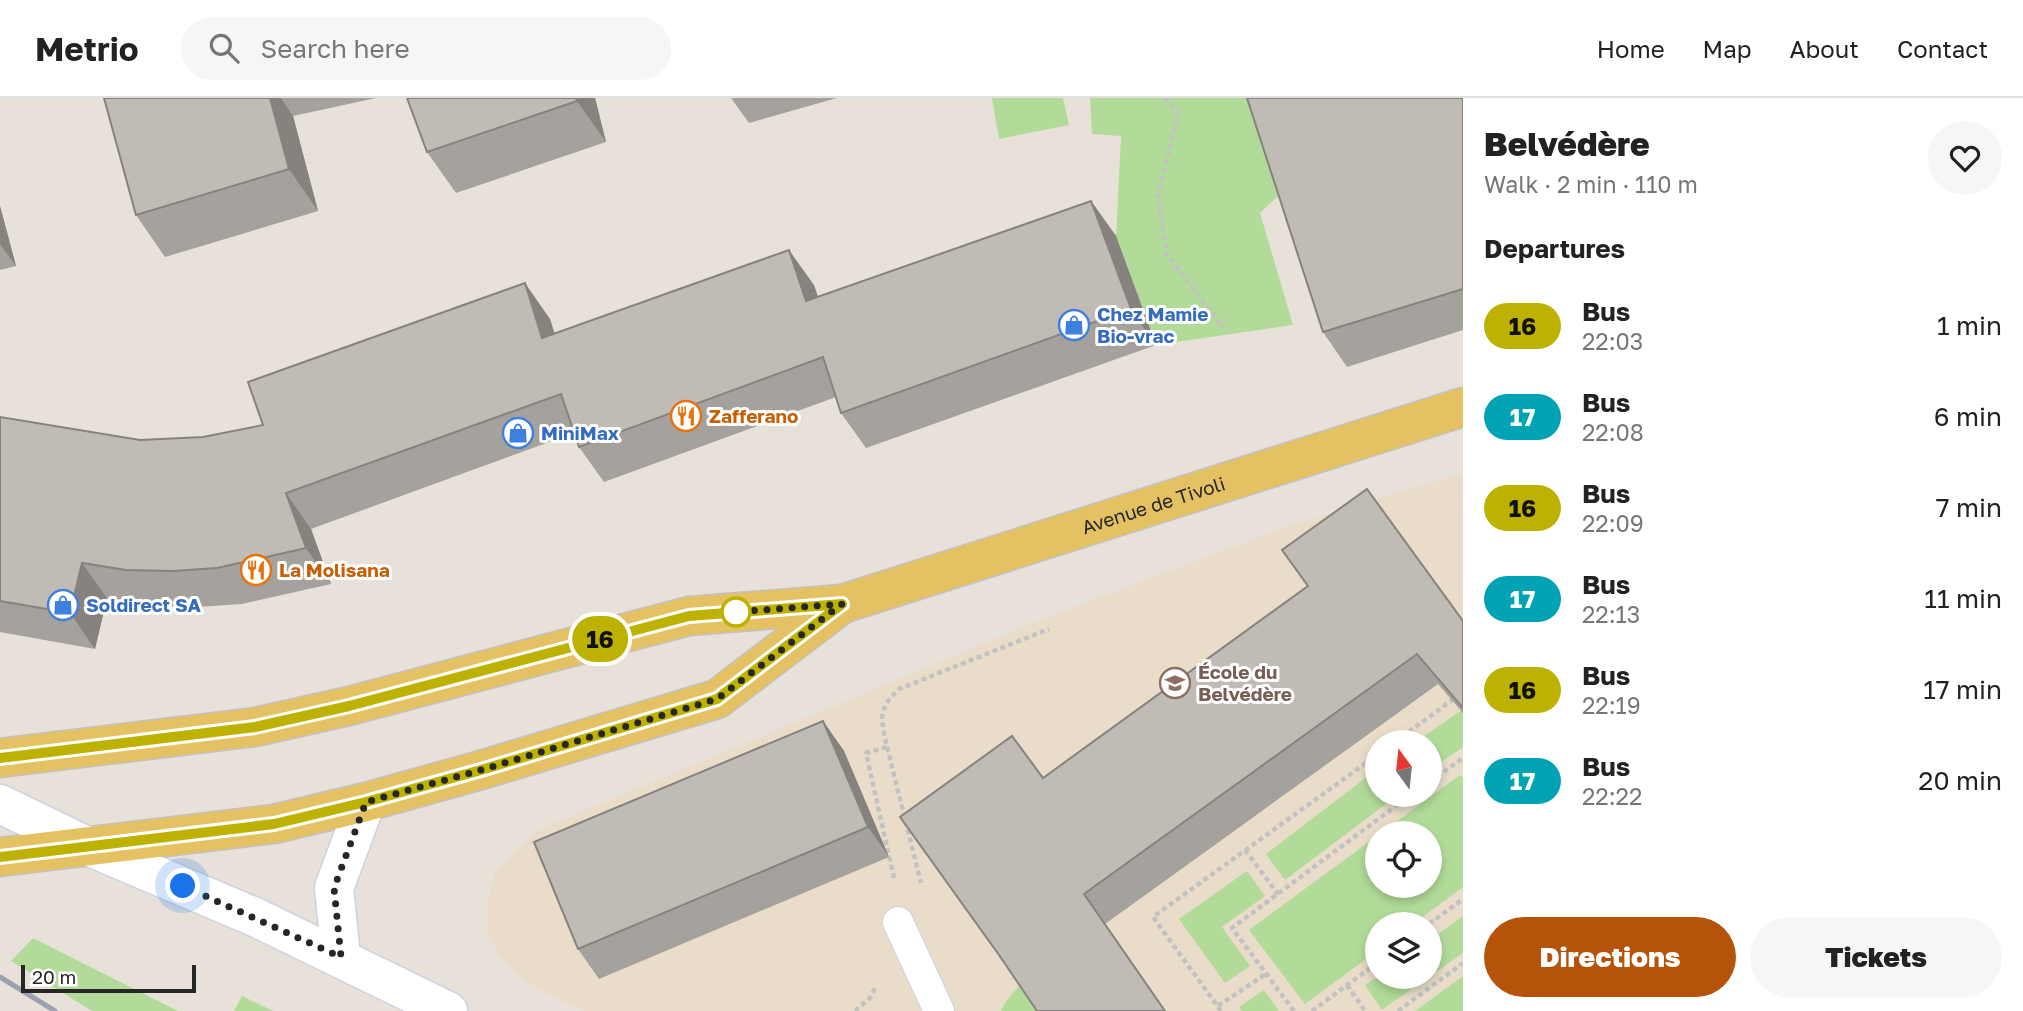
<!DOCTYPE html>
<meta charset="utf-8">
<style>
:root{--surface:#fff;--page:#f6f6f6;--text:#222;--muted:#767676;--line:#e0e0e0;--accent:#b45309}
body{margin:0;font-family:"Golos Text",sans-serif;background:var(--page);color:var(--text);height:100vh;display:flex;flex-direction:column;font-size:26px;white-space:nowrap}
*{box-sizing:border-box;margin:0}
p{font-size:23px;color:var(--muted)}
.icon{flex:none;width:38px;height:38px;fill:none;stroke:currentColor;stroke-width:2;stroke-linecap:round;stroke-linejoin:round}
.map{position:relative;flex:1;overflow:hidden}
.side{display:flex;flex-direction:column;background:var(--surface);width:560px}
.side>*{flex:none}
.badge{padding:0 14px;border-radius:23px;font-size:24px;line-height:46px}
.needle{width:46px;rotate:345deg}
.fabs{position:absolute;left:1365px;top:632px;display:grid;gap:14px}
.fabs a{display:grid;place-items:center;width:77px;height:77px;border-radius:50%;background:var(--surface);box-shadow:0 4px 10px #0003;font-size:35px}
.scale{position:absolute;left:21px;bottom:18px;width:175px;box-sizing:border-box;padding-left:7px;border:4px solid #262626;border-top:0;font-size:19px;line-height:24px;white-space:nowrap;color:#262626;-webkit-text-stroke:5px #fff;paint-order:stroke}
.you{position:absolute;width:35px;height:35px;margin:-18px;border:5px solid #fff;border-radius:50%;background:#1a73e8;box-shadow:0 0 0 10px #1a73e833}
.map>.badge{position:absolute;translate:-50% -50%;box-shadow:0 0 0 4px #fff}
h2{padding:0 21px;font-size:26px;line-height:63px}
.round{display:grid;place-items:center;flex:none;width:74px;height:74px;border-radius:37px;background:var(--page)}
.head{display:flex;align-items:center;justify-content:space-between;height:119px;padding:0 21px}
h1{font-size:33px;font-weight:800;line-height:52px}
.action{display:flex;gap:14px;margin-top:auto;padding:14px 21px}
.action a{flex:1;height:80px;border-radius:42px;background:var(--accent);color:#fff;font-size:28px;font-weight:800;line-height:80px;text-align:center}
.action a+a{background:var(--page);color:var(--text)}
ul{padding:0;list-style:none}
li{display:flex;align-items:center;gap:21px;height:91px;padding:0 21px}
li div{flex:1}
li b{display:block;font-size:26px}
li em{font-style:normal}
li .badge{min-width:77px;font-weight:700;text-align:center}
header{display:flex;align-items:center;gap:42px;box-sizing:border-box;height:98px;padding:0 35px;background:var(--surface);border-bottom:2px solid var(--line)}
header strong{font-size:33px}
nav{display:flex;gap:38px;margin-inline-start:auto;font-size:24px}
.search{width:490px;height:63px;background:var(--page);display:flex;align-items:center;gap:18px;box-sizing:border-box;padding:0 24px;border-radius:38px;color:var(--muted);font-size:26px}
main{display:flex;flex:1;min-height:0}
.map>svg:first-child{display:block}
.education{fill:#e9ddc9;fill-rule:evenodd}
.green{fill:#b2db99}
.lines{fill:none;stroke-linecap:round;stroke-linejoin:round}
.service-casing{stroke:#ced2df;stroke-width:32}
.tertiary-casing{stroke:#ced2df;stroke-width:41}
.secondary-casing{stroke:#ced2df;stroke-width:41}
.primary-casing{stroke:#c2c2c2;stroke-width:41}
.path{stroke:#c2c2c2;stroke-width:4.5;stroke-dasharray:5 3.5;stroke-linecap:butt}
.service{stroke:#fff;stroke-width:30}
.tertiary{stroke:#fff;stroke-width:38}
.secondary{stroke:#fff;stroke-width:38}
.primary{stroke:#e4c162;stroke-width:38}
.rail{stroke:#9ca0af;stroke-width:5}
.wall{fill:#a5a19c}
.shaded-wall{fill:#86837f}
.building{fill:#c0bbb5;stroke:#86837f;stroke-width:2}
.line-casing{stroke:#fff;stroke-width:16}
.line{stroke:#bdb202;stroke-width:10}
.walk{stroke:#262626;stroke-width:7;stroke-dasharray:0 12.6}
.stop-dot{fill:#fff;stroke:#bdb202;stroke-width:3.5}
.labels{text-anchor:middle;stroke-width:6;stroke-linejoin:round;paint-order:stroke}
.shop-label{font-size:19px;font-weight:bold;fill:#366cbe;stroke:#fff;text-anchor:start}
.food-label{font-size:19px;font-weight:bold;fill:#c56008;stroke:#fff;text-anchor:start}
.street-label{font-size:19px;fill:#262626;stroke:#fff}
.education-label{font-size:19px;font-weight:bold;fill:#785e54;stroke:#fff;text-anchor:start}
</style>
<header>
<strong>Metrio</strong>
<div class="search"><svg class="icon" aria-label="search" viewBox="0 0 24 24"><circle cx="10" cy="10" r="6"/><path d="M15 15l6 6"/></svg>Search here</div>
<nav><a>Home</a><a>Map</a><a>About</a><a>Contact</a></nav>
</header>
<main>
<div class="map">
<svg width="1463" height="913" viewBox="0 0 1463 913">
<rect width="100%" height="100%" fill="#e8e1d9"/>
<!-- education -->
<path class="education" d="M 1463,375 L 1463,913 L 584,913 L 536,890 L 515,875 L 499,857 L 491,843 L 487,829 L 488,803 L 495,775 L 514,753 L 540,731 L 1045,520 L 1289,428 ZM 1377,644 L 1430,644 L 1430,696 L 1377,696 ZM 1377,735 L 1430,735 L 1430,788 L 1377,788 ZM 1377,826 L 1430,826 L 1430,878 L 1377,878 Z"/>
<!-- green -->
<path class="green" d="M 992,0 L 1063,0 L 1069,27 L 999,41 Z
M 1090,0 L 1259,0 L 1289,88 L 1260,115 L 1293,227 L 1156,247 L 1116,138 L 1121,38 L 1092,36 Z
M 1463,611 L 1463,649 L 1430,672 L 1430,644 L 1416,644 Z
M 1377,671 L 1377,696 L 1398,697 L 1285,782 L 1266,756 Z
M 1460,677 L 1463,680 L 1463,789 L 1413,826 L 1377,826 L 1377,853 L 1305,906 L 1249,832 L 1377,738 L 1377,788 L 1430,788 L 1430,735 L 1381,735 Z
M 1247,773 L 1265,798 L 1222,829 L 1250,868 L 1225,885 L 1179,821 Z
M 1463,818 L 1463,855 L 1430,878 L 1430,842 Z
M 33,840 L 178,913 L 92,913 L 11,863 Z
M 1430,878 L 1382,912 L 1365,887 L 1378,879 Z
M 1463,878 L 1463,913 L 1415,913 Z
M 1020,887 L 1038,913 L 1001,913 L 1006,903 Z
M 1264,892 L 1279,913 L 1242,913 L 1239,909 Z
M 242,898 L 273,913 L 234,913 Z"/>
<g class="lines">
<!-- service casing -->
<g class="service-casing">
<path id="service" d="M 898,824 L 939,913"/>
</g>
<!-- tertiary casing -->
<g class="tertiary-casing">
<path id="tertiary" d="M 85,747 L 257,820 L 448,913
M 341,859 L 334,790 L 366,704"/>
</g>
<!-- secondary casing -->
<g class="secondary-casing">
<path id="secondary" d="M 0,706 L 85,747"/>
</g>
<!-- primary casing -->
<g class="primary-casing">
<g id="primary">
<path id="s1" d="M 0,660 L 255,629 L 349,608 L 689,518 L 842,506 L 1463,309"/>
<path d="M 0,759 L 274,726 L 366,704 L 481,672 L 717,601 L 842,506"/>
</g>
</g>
<!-- path -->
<path class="path" d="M 1165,0 L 1178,15 L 1158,99 L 1167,157 L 1224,230
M 1395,644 L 1463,594
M 887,649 L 921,785
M 1430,684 L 1463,660
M 1245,752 L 1278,796
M 894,780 L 866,655 L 887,649 C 881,620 877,612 899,591 L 1049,531
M 1429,826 L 1463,801
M 1347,887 L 1365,913
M 1218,908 L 1267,875
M 855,913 L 869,901 L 876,889
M 1221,913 L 1153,819 L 1377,657
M 1294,913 L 1232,830 L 1412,696
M 1312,913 L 1377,865
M 1398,913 L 1463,865"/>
<!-- service -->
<use href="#service" class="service"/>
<!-- tertiary -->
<use href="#tertiary" class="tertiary"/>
<!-- secondary -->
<use href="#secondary" class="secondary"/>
<!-- primary -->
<use href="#primary" class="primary"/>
<!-- rail -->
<path class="rail" d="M 0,879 L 55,913"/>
</g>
<!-- wall -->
<path class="wall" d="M 104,0 L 376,0 L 293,18 L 318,113 L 165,159 L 136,117 Z
M 407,0 L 595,0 L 606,44 L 456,95 L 427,54 Z
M 731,0 L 837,0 L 749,25 Z
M 1463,0 L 1463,232 L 1347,269 L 1323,234 Z
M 1091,103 L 1116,138 L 1156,247 L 866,350 L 841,315 L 836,299 L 604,384 L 579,349 L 574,335 L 311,431 L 331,486 L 242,506 L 197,509 L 151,508 L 107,500 L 95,551 L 0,534 L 0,319 L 140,342 L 203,339 L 263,327 L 550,221 L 554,235 L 814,187 L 818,199 Z
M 0,108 L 16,168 L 0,172 Z
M 1282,452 L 1463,523 L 1463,615 L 1438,586 L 1105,826 L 1010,873 L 900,719 L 1043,680 L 1308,488 Z
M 823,623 L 844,653 L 889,759 L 599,881 L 578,851 Z"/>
<!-- shaded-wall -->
<path class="shaded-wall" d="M 270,0 L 281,0 L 293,18 L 318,113 L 289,71 Z
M 576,0 L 595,0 L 606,44 L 577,3 Z
M 1091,103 L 1116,138 L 1156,247 L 1131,211 Z
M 0,108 L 16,168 L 0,146 Z
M 789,152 L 814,187 L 831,239 L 806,203 Z
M 525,185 L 550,221 L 567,275 L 542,240 Z
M 286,395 L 311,431 L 331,486 L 306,450 Z
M 82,465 L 107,500 L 95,551 L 70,515 Z
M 823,623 L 844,653 L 889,759 L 868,729 Z"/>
<!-- building -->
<path class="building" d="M 104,0 L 270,0 L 289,71 L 136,117 Z
M 407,0 L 576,0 L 577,3 L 427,54 Z
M 1247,0 L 1463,0 L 1463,191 L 1323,234 Z
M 1091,103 L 1131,211 L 841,315 L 823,259 L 579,349 L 561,296 L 286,395 L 306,450 L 217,470 L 172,473 L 126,472 L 82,465 L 70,515 L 0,503 L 0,319 L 140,342 L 203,339 L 263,327 L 248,284 L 525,185 L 542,240 L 789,152 L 806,203 Z
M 1367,391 L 1463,523 L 1463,610 L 1417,556 L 1084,796 L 1165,913 L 1037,913 L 999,857 L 900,719 L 1012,638 L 1043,680 L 1308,488 L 1282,452 Z
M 823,623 L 868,729 L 578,851 L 534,744 Z"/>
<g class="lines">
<!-- line casing -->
<g class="line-casing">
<path id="line" d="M 0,660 L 255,629 L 349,608 L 689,518 L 842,506 L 717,601 L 481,672 L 366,704 L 274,726 L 0,759"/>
</g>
<!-- line -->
<use href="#line" class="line"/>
<!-- walk -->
<path class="walk" d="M 183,788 L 341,859 L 334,790 L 366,704 L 481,672 L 717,601 L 842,506 L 736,514"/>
</g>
<!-- icons -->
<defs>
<g id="shop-ring" transform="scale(1.575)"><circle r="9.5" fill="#fff" stroke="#3f7fe0" stroke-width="1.5"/><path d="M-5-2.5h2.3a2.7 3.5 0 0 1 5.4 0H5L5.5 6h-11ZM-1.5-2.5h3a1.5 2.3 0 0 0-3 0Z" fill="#3f7fe0"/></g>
<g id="restaurant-ring" transform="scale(1.575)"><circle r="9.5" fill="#fff" stroke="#e8710a" stroke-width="1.5"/><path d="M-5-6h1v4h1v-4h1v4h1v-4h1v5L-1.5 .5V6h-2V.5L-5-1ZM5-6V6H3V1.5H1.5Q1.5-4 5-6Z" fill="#e8710a"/></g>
<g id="school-ring" transform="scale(1.575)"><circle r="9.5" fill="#fff" stroke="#8d6e63" stroke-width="1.5"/><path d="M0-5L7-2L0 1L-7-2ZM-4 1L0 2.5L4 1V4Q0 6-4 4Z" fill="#8d6e63"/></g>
</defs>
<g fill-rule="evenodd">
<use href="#shop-ring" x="1074" y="227"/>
<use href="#restaurant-ring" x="686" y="318"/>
<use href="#shop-ring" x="518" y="335"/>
<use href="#restaurant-ring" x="256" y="472"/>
<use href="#shop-ring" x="63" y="507"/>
<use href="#school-ring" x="1175" y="585"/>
</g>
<!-- markers -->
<circle class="stop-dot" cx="736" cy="514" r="14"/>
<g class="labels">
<!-- shop labels -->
<g class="shop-label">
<text x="1097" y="223">Chez Mamie<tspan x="1097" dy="22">Bio-vrac</tspan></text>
<text x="541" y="342">MiniMax</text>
<text x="86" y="514">Soldirect SA</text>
</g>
<!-- food labels -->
<g class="food-label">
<text x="709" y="325">Zafferano</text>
<text x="279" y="479">La Molisana</text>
</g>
<!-- street labels -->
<g class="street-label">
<text dy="7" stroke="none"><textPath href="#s1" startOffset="1185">Avenue de Tivoli</textPath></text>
</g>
<!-- education labels -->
<g class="education-label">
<text x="1198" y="581">École du<tspan x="1198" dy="22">Belvédère</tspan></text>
</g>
</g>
</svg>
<div class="fabs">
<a><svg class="needle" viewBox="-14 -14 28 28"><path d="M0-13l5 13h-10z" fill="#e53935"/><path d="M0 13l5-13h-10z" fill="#767676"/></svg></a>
<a><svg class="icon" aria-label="locate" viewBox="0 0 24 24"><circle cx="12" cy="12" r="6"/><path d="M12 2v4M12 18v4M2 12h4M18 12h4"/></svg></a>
<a><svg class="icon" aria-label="layers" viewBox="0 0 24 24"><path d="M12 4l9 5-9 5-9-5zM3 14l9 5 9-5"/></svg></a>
</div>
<div class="scale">20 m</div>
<div class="you" style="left:183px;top:788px"></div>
<b class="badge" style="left:600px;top:541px;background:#bdb202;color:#111">16</b>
</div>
<section class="side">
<div class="head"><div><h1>Belvédère</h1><p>Walk · 2 min · 110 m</p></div><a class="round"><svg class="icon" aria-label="heart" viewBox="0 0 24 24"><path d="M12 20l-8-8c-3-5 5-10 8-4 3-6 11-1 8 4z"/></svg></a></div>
<h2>Departures</h2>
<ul>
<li><span class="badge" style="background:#bdb202;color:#111">16</span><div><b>Bus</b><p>22:03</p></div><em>1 min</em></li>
<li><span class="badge" style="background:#00a3b4;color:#fff">17</span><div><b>Bus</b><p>22:08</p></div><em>6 min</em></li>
<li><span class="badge" style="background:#bdb202;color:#111">16</span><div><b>Bus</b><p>22:09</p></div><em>7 min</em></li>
<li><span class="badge" style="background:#00a3b4;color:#fff">17</span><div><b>Bus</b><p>22:13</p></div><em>11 min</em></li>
<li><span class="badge" style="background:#bdb202;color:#111">16</span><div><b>Bus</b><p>22:19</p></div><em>17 min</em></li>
<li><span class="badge" style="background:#00a3b4;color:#fff">17</span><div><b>Bus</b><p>22:22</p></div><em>20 min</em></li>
</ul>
<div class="action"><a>Directions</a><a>Tickets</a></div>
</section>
</main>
